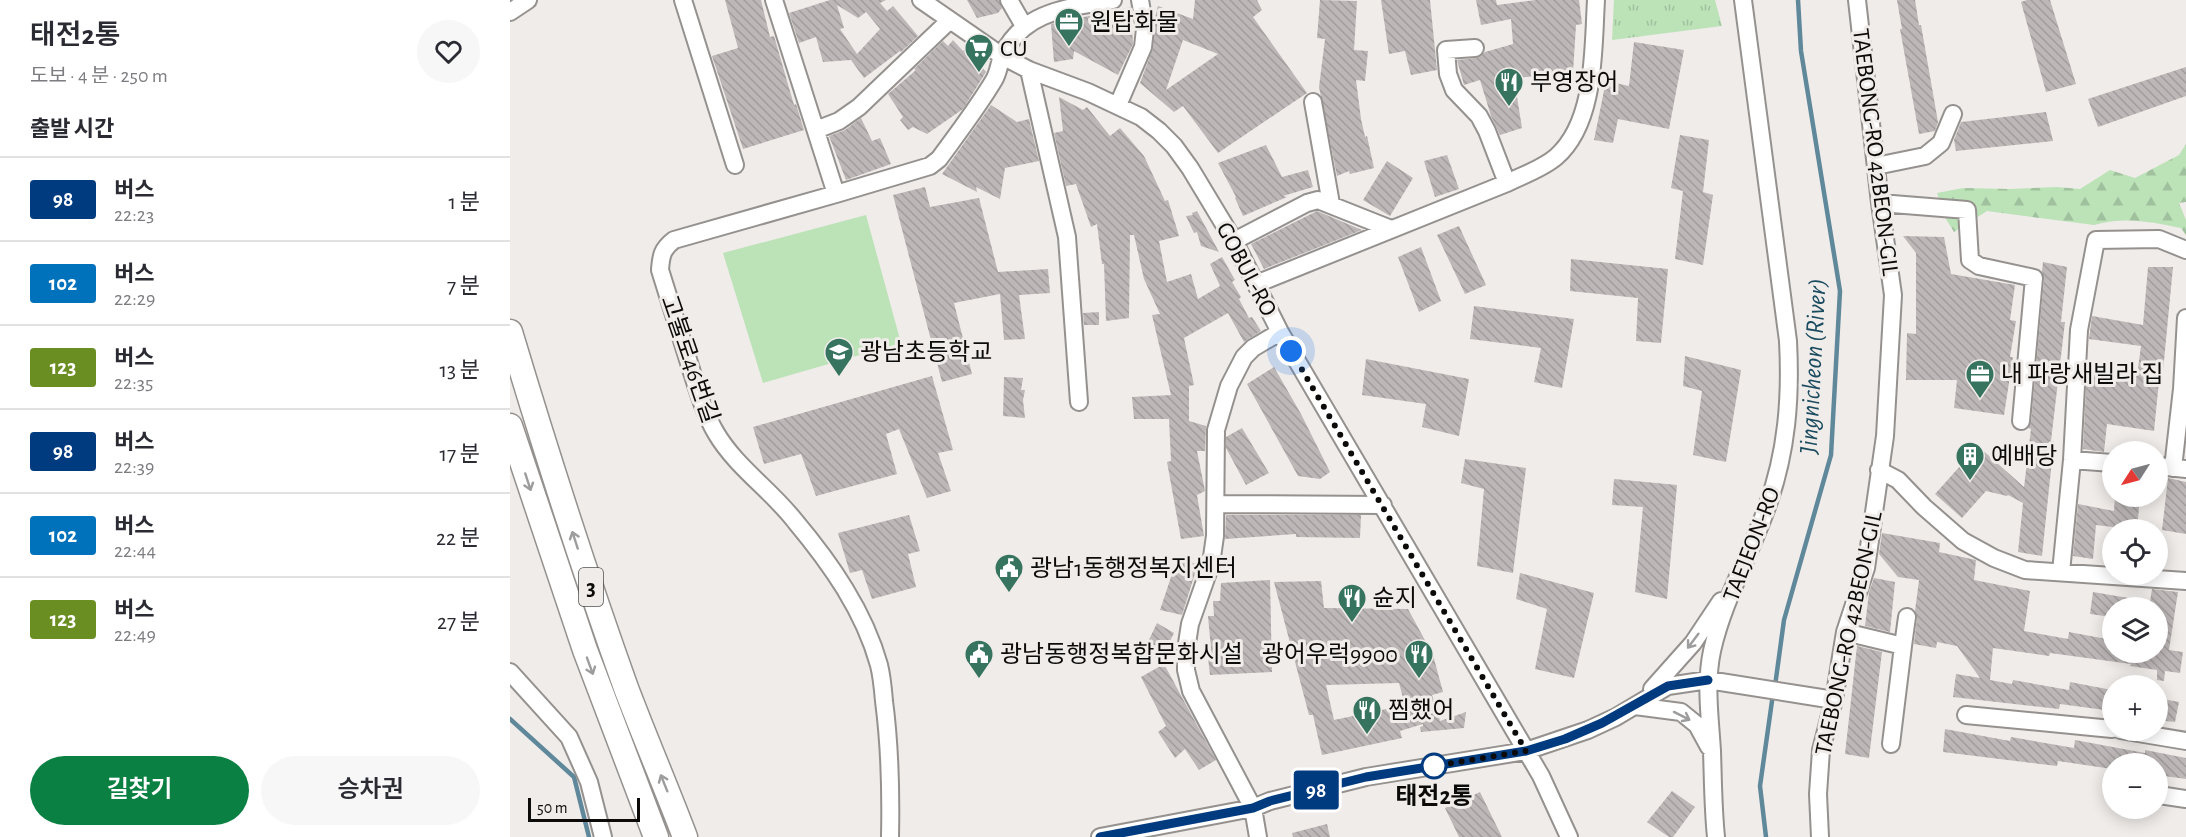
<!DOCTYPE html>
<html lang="ko">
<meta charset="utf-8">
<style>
:root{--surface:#fff;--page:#f7f7f7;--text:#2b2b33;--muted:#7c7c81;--line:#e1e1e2;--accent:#0b8043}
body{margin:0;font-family:"Alegreya Sans","Noto Sans KR",sans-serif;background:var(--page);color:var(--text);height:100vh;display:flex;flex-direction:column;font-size:22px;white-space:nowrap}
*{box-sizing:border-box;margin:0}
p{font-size:20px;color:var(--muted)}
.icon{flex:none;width:33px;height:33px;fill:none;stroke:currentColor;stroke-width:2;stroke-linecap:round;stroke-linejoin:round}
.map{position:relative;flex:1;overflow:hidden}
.sheet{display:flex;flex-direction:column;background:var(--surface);width:510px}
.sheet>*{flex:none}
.badge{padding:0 12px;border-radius:4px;font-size:21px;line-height:39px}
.needle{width:39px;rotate:234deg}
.fabs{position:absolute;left:1592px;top:441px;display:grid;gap:12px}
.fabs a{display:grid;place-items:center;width:66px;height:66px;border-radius:50%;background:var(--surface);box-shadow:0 3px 15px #0003;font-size:30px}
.scale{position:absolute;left:18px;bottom:15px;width:112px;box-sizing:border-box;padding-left:6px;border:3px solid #0c0b0a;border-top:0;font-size:16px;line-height:21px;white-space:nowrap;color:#0c0b0a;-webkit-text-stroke:4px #f0ece9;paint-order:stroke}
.you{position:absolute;width:30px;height:30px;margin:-15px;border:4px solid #fff;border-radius:50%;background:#1a73e8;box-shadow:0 0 0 9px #1a73e833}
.map>.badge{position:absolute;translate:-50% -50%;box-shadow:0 0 0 3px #fff}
h2{padding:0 30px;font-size:22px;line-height:54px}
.round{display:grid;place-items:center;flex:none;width:63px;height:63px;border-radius:32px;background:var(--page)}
.head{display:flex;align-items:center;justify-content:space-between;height:102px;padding:0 30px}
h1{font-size:28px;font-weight:600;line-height:45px}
.cta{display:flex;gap:12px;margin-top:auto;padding:12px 30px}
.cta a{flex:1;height:69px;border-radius:36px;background:var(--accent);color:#fff;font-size:24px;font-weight:600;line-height:69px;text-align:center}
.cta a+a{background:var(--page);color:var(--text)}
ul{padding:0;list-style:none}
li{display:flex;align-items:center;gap:18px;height:84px;padding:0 30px;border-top:2px solid var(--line)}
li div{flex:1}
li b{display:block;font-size:22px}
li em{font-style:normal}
li .badge{min-width:66px;font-weight:700;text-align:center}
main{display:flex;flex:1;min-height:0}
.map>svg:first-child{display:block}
.grass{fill:#bce2b8}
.forest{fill:url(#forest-firs)}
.park{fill:url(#park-tufts)}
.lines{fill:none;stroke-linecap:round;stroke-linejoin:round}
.stream{stroke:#5f889b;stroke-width:4.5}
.building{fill:url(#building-back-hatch);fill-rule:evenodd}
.minor-casing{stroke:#95918e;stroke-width:20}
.highway-casing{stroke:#95918e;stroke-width:27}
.minor{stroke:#fff;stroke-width:16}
.highway{stroke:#fff;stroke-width:24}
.oneway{stroke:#9e9d9d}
.line-casing{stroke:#fff;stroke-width:14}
.line{stroke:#003b80;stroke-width:9}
.walk{stroke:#0c0b0a;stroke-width:6;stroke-dasharray:0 10.8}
.stop-dot{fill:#fff;stroke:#003b80;stroke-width:3}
.labels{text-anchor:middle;stroke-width:6;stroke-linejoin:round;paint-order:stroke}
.shield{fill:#f0ece9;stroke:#504e4d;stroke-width:1.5}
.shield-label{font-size:22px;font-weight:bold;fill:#0c0b0a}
.poi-label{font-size:24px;fill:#0c0b0a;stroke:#f0ece9;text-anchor:start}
.street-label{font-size:24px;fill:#0c0b0a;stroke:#f0ece9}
.stop-label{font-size:24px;font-weight:bold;fill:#0c0b0a;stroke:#f0ece9}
.water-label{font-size:26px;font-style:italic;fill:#1a4b5f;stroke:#f0ece9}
</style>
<main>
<section class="sheet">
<div class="head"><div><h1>태전2통</h1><p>도보 · 4 분 · 250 m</p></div><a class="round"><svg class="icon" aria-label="heart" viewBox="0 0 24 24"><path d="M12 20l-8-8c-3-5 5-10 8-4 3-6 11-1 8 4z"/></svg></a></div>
<h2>출발 시간</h2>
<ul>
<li><span class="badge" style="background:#003b80;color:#fff">98</span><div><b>버스</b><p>22:23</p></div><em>1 분</em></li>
<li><span class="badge" style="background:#0072bc;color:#fff">102</span><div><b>버스</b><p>22:29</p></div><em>7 분</em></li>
<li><span class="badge" style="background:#6b8e23;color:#fff">123</span><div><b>버스</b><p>22:35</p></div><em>13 분</em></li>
<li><span class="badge" style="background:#003b80;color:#fff">98</span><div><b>버스</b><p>22:39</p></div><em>17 분</em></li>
<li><span class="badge" style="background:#0072bc;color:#fff">102</span><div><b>버스</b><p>22:44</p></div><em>22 분</em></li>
<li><span class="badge" style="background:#6b8e23;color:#fff">123</span><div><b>버스</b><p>22:49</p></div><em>27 분</em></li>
</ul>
<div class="cta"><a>길찾기</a><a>승차권</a></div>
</section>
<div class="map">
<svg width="1676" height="837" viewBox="0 0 1676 837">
<defs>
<pattern id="forest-firs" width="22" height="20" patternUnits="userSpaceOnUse" patternTransform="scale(1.5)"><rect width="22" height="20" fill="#bce2b8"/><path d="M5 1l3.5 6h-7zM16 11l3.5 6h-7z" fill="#a0c19d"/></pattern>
<pattern id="park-tufts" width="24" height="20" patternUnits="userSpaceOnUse" patternTransform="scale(1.5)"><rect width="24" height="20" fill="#bce2b8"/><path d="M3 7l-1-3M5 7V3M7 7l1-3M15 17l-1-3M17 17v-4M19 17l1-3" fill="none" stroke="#a0c19d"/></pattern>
<pattern id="building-back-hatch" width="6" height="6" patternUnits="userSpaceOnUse" patternTransform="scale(1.5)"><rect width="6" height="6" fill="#bdb8b7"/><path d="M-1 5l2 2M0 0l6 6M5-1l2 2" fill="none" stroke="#a19d9c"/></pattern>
</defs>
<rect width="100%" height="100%" fill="#f0ece9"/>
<!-- grass -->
<path class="grass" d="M 356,215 L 391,343 L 253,383 L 213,253 Z"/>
<!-- forest -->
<path class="forest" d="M 1676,144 L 1676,202 L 1669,203 L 1676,220 L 1676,235 L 1671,228 C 1642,222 1614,216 1584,225 L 1477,211 L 1444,232 L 1436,219 L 1427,193 L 1453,188 L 1500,189 L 1547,187 L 1570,189 L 1600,170 L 1625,178 L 1669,155 Z"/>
<!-- park -->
<path class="park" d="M 1104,0 L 1205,0 L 1212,26 L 1102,40 Z"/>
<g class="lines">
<!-- stream -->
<path class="stream" d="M 1265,686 L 1274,620 L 1321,455 L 1330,291 L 1291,51 L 1288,0
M 0,719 L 64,777 L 79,837
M 1256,837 L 1250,786 L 1263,694"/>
</g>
<!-- building -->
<path class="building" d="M 215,0 L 251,0 L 260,37 L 264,36 L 284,105 L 286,104 L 294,130 L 233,149 L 202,56 L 228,48 Z
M 320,0 L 376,0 L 370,3 L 377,11 L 383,6 L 408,36 L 391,52 L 390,51 L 354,78 L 341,60 L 313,62 L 306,37 L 289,43 L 279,13 ZM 327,5 L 348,18 L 356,12 L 370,29 L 347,54 L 330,29 L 334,28 Z
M 457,0 L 489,0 L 492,8 L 488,13 L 467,18 Z
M 685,0 L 747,0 L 752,10 L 743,17 L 797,93 L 708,153 L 673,106 L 664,112 L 630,83 L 643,48 L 644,22 L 648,6 L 683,19 ZM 673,40 L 708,54 L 656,90 Z
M 810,0 L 847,1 L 844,50 L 858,51 L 855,81 L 846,80 L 851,119 L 855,137 L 857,136 L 864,168 L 840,174 L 839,171 L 827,176 L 809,87 L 815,39 L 807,38 Z
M 871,0 L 920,0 L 927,70 L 901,75 L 895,51 L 879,54 Z
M 966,0 L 986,0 L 987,5 L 1026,0 L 1069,0 L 1072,24 L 1066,25 L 1063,73 L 1004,78 L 1012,128 L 990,135 L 981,116 L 970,80 L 954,85 L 947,60 L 966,58 L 975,52 L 1003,44 L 1001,19 L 971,25 Z
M 1387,0 L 1405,0 L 1409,25 L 1411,25 L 1428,122 L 1425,131 L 1409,134 L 1390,29 L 1392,29 Z
M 1517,0 L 1540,0 L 1566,84 L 1536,92 L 1511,2 Z
M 621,7 L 623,44 L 608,75 L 564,51 L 563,59 L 544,62 L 541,24 Z
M 443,40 L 453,51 L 456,48 L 476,72 L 453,109 L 417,134 L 403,127 L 398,130 L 390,120 L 393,117 L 378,94 L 406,70 L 404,69 L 433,41 L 438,46 Z
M 1124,42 L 1174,50 L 1159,129 L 1108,119 L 1103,143 L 1084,140 L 1096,81 L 1119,86 Z
M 1676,67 L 1676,96 L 1588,127 L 1578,99 Z
M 549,97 L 573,110 L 577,107 L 600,136 L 610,128 L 634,156 L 655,201 L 658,200 L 669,236 L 649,241 L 657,282 L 681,274 L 688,299 L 710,286 L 700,264 L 712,257 L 725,280 L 722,282 L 731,297 L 729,299 L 739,318 L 742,317 L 751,331 L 734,342 L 718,313 L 674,338 L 684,385 L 679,386 L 679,421 L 696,426 L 695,451 L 687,451 L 695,491 L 687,495 L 694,536 L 671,539 L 657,462 L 661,461 L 659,419 L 624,419 L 622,397 L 661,395 L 642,315 L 650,314 L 634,279 L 624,235 L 620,235 L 619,318 L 596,321 L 594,264 L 592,264 L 587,224 L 581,227 L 566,184 L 556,186 L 544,133 L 553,131 Z
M 481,105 L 507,122 L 519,119 L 529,161 L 495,168 L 490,199 L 466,187 L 467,192 L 432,174 Z
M 1536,112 L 1543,141 L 1446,151 L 1444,140 L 1451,122 Z
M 351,118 L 362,141 L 370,138 L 381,164 L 336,180 L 319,136 L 335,130 Z
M 1170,135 L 1199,140 L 1193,192 L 1203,195 L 1193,265 L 1165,259 L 1173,191 L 1161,188 Z
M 756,145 L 772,177 L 798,170 L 803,187 L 773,196 L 777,197 L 733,216 L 725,198 L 726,197 L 708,163 Z
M 937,155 L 949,189 L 925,197 L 914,161 Z
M 877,161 L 903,178 L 880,216 L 853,200 Z
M 415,187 L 420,207 L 469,198 L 488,272 L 538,269 L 540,293 L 509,295 L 515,339 L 494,340 L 490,294 L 444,303 L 462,374 L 432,382 L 383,195 Z
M 687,211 L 709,252 L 691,246 L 687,232 L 684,233 L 676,216 L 683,215 L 682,213 Z
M 807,211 L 852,230 L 754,269 L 741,244 Z
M 949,226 L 976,285 L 955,294 L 927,235 Z
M 1393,236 L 1434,237 L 1441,274 L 1505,285 L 1500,320 L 1506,321 L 1500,357 L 1503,357 L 1494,415 L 1444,408 L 1447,380 L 1396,380 L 1397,333 L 1406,334 L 1406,253 Z
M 911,247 L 931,301 L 909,312 L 888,257 Z
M 1061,259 L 1158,269 L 1151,343 L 1126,341 L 1128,298 L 1060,291 Z
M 1533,262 L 1557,267 L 1551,322 L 1555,322 L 1541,441 L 1544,441 L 1532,556 L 1508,552 L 1513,503 L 1498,495 L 1497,496 L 1476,491 L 1452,518 L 1425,494 L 1468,446 L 1514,487 L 1521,429 L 1518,428 L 1521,422 L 1534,279 L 1532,271 Z
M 1638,267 L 1663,267 L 1653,371 L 1650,371 L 1644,431 L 1597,424 L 1594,452 L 1573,449 L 1577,369 L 1627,376 L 1631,346 L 1579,339 L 1582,316 L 1633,325 Z
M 964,306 L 1064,319 L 1052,388 L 1024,382 L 1031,348 L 960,339 Z
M 589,312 L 589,325 L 574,325 L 573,313 Z
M 1175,356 L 1231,370 L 1216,462 L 1183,455 L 1192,391 L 1173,386 Z
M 856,359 L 959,379 L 949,436 L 912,427 L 916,404 L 852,395 Z
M 764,367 L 791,414 L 820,472 L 810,479 L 788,476 L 737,384 Z
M 422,376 L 443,450 L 428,453 L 441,491 L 417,498 L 389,429 L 376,434 L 387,474 L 306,496 L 291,454 L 254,464 L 243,427 Z
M 494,377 L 513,378 L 511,390 L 515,390 L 513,400 L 515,418 L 493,416 Z
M 732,428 L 759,473 L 736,485 L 716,448 L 716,437 Z
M 955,459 L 1016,468 L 1003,573 L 967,566 L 974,489 L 951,483 Z
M 1658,478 L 1676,482 L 1676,534 L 1652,530 Z
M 1104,479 L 1167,485 L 1157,599 L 1125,592 L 1133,507 L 1102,505 Z
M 1605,496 L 1630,496 L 1627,530 L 1586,525 L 1583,559 L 1563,556 L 1568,504 L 1604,511 Z
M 399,515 L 410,551 L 398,554 L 406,587 L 362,599 L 352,570 L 340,573 L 328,533 Z
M 716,515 L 851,515 L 850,538 L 786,537 L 786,534 L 715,539 Z
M 1372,533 L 1430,543 L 1429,552 L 1466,560 L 1464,580 L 1520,591 L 1514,631 L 1558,639 L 1559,632 L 1602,640 L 1602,652 L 1647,652 L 1647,608 L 1639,608 L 1642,589 L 1668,592 L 1659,650 L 1673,652 L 1670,673 L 1655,671 L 1654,681 L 1647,680 L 1647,670 L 1620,666 L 1621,664 L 1540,653 L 1539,656 L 1483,648 L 1480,680 L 1502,684 L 1503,680 L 1559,690 L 1560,682 L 1602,690 L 1602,711 L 1550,704 L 1549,709 L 1443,697 L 1446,674 L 1470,678 L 1447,646 L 1427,642 L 1426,648 L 1404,644 L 1407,618 L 1405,611 L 1409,580 L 1388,577 L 1369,554 Z
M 667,559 L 688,564 L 672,615 L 650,610 Z
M 1010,573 L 1084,593 L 1064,678 L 1025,669 L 1037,609 L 1006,599 Z
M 1364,578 L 1385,582 L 1380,632 L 1355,626 L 1359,592 Z
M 760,580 L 762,672 L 700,675 L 697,649 L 701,649 L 698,616 L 704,616 L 703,601 L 710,601 L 711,583 Z
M 811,581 L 814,608 L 898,609 L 923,655 L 933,692 L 922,695 L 930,721 L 956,712 L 954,728 L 911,732 L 910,727 L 913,726 L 913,724 L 890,731 L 892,738 L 812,755 L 803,715 L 799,715 L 764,582 ZM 889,683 L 895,705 L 824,720 L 816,685 Z
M 1583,592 L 1636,601 L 1636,608 L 1602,608 L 1602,617 L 1580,614 Z
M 647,623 L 664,633 L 652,657 L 636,646 Z
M 1347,646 L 1372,652 L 1359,758 L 1335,754 Z
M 654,664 L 706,760 L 689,770 L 675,749 L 665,758 L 648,732 L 656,726 L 631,677 Z
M 1647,698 L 1669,702 L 1665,722 L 1647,720 Z
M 1435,729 L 1500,741 L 1501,737 L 1564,748 L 1565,740 L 1635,753 L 1635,750 L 1676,758 L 1676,779 L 1647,775 L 1647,764 L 1602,764 L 1602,769 L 1548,761 L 1547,766 L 1433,752 Z
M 1162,791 L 1185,807 L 1163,837 L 1159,837 L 1137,822 Z
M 970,792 L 992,837 L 949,837 L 935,808 Z
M 817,824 L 820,837 L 783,837 L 782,833 Z"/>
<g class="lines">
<!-- minor casing -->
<g class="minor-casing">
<path id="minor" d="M 173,0 L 225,165
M 264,0 L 326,194 L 164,240 C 152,249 151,256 150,270 C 160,302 170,334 180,366 C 187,388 194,413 206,433 C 226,467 261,490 285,521 C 321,564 354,611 369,665 C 372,677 373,689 374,701 C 380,747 381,791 380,837
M 411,0 L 492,56 L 519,70 L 578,92 L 631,117 L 649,131 L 664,146 L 680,168 L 724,241 L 770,332 L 1031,776 L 1059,837
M 499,0 L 514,26
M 0,12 L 18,0
M 965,48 L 936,50 L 938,74 L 944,90 L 969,116 L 977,131 L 997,183
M 519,70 L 557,237 L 569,402
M 803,102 L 821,204
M 608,105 L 633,47 L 635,29 L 630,0
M 306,130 L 329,121 L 349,107 L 440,20
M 1366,166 L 1415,156 L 1431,143 L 1443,114
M 326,194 L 420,166 L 429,159 C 448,133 468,107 484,80 C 489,72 489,62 493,54 C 515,10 559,8 603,0
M 1370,203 L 1457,210 L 1460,260 L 1469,266 L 1524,278 L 1511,421
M 724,241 L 797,203 L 808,200 L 881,229
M 746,284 L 997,183 C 1013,175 1032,169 1046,157 C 1086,122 1083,49 1086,0
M 1562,460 L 1602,463
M 1647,466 L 1676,469
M 1663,468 L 1672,389 L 1676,318
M 1369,470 L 1388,480 L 1414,507 L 1453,541 L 1484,558 L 1515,570 L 1676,581
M 706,504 L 873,505
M 1551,572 L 1562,460 L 1569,330 L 1586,240 L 1649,239 L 1676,250
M 1335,632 L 1393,646 L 1381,744
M 1393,646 L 1397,617
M 0,672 L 59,737 L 79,782 L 93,837
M 1142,689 L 1183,643 L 1211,601
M 1125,706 L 1171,712 L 1187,725 L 1199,747
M 1456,715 L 1602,729
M 1610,730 L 1676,741
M 1649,795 L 1676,799
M 590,837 L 743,808 L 760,801 L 856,777 L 1016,751 L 1078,730 L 1106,717 L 1158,686 L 1198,680 L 1324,700
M 748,837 L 743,808 L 681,691 L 676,670 L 676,650 L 680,624 L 701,564 L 705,536 L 706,430 L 719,386 L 734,357 L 743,348 L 770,332
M 1206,837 C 1203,808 1203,780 1202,751 C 1200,718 1195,684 1202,651 C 1213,601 1240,555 1257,507 C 1277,452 1281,398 1278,341 L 1233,0
M 1310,837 L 1308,794 L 1311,750 L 1324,700 L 1335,632 L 1356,568 L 1375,436 L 1383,295 L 1370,203 L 1347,0"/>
</g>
<!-- highway casing -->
<g class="highway-casing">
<path id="highway" d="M 0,332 C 36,452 74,571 116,688 C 135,738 156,787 175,837
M 0,426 L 75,650 L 146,837"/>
</g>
<!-- minor -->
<use href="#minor" class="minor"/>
<!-- highway -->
<use href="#highway" class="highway"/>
</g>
<!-- one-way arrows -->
<defs><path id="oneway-shaft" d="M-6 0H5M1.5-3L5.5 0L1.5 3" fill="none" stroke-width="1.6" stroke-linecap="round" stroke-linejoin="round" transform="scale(1.5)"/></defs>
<g class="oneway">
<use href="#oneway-shaft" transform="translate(18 482) rotate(72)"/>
<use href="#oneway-shaft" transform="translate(65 540) rotate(-108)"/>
<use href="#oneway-shaft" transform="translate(1183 641) rotate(127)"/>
<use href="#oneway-shaft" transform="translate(80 666) rotate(70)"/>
<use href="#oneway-shaft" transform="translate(1172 716) rotate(27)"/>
<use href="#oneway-shaft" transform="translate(154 783) rotate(-112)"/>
</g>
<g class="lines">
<!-- line casing -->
<g class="line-casing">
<path id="line" d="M 590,837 L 743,808 L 760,801 L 856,777 L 1016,751 L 1055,739 L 1092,723 L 1158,686 L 1198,680"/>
</g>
<!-- line -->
<use href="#line" class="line"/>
<!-- walk -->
<path class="walk" d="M 781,351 L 1016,751 L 924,766"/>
</g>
<!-- icons -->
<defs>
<g id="office-pin" transform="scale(1.5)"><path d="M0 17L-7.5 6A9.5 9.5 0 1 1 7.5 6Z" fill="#37745f" stroke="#f0ece9"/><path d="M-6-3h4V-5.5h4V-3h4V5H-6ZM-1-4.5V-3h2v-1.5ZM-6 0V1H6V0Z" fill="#fff"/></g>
<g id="supermarket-pin" transform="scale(1.5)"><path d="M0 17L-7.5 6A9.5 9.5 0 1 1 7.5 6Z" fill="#37745f" stroke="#f0ece9"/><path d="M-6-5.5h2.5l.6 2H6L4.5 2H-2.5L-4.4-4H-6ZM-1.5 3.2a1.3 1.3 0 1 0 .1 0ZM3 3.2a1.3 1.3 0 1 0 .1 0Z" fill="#fff"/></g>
<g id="restaurant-pin" transform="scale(1.5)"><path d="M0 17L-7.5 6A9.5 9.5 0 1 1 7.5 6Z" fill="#37745f" stroke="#f0ece9"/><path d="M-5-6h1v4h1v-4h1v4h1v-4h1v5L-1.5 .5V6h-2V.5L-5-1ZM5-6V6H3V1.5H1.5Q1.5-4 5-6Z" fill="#fff"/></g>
<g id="school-pin" transform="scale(1.5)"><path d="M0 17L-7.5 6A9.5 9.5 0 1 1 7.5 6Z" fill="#37745f" stroke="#f0ece9"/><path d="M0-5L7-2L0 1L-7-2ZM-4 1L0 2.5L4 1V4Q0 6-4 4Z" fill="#fff"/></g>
<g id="building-pin" transform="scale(1.5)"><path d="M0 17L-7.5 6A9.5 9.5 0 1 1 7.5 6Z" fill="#37745f" stroke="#f0ece9"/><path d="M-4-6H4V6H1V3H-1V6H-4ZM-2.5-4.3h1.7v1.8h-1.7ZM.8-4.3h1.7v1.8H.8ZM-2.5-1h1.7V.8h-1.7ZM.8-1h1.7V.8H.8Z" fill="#fff"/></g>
<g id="civic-pin" transform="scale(1.5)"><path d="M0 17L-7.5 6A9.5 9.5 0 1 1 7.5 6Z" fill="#37745f" stroke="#f0ece9"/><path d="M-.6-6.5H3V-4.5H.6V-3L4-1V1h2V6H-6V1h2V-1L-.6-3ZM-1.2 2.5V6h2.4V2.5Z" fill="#fff"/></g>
</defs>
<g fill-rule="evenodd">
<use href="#office-pin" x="559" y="22"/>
<use href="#supermarket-pin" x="469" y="48"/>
<use href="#restaurant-pin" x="999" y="82"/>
<use href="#school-pin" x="329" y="352"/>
<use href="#office-pin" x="1470" y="374"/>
<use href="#building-pin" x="1460" y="456"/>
<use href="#civic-pin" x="499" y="568"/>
<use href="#restaurant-pin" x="842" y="598"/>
<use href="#civic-pin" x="469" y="654"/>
<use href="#restaurant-pin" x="909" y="654"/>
<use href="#restaurant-pin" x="857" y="710"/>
</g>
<!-- markers -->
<circle class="stop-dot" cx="924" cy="766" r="12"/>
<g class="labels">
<!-- shield labels -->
<rect class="shield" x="69" y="568" width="24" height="38" rx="4.5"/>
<g class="shield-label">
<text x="81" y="595">3</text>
</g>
<!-- poi labels -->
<g class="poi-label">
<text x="580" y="30">원탑화물</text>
<text x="490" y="56">CU</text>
<text x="1020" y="90">부영장어</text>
<text x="350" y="360">광남초등학교</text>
<text x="1491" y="382">내 파랑새빌라 집</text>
<text x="1481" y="464">예배당</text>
<text x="520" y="576">광남1동행정복지센터</text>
<text x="863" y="606">슌지</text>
<text x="490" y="662">광남동행정복합문화시설</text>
<text x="888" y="662" text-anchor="end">광어우럭9900</text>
<text x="878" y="718">찜했어</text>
</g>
<!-- street labels -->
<g class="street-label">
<text transform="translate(1366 152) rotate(83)" y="8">TAEBONG-RO 42BEON-GIL</text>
<text transform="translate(737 269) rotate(62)" y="8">GOBUL-RO</text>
<text transform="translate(180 359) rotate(71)" y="8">고불로46번길</text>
<text transform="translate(1241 544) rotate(-69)" y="8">TAEJEON-RO</text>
<text transform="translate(1338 633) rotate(-78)" y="8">TAEBONG-RO 42BEON-GIL</text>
</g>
<!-- stop labels -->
<g class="stop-label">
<text x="924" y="804">태전2통</text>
</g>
<!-- water labels -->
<g class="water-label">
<text transform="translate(1302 366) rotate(-87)" y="9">Jingnicheon (River)</text>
</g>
</g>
</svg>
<div class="fabs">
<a><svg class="needle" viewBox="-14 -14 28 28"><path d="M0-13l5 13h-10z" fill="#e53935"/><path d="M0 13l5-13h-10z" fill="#7c7c81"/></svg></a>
<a><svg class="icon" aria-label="locate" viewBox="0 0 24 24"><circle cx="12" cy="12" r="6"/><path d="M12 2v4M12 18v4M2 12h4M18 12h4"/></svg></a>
<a><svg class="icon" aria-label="layers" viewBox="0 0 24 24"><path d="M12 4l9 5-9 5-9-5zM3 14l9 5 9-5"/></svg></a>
<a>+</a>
<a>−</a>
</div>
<div class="scale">50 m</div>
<div class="you" style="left:781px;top:351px"></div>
<b class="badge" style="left:806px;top:790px;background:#003b80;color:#fff">98</b>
</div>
</main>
